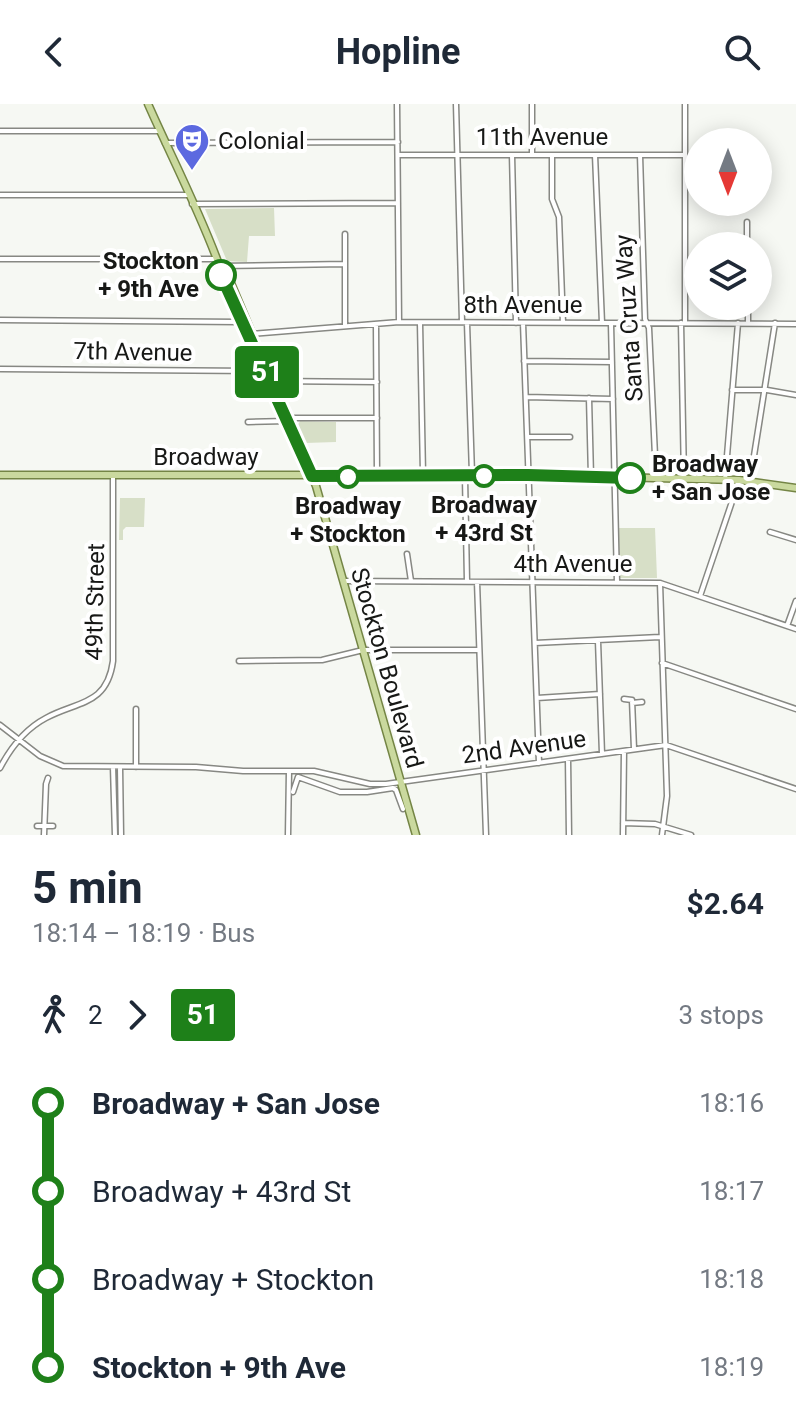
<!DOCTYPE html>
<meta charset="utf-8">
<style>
:root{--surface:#fff;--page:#f2f2f3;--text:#1f2937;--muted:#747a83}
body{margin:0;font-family:Roboto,sans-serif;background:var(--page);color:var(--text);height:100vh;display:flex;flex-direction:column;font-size:30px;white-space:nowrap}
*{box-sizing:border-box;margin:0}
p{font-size:26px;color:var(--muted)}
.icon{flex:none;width:44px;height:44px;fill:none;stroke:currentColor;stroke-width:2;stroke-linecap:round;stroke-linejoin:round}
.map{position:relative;height:731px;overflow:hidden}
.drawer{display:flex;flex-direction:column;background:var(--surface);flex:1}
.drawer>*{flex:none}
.badge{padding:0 16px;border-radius:6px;font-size:28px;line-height:52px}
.needle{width:52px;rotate:180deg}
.buttons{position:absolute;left:684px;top:24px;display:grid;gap:16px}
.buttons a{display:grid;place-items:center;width:88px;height:88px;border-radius:50%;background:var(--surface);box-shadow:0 4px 20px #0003;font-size:40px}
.map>.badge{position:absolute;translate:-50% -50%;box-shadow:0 0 0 4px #fff}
.legs{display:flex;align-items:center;gap:12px;height:88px;padding:0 32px;font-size:26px}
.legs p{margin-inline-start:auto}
.head{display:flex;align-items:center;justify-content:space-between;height:136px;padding:0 32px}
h1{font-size:44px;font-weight:700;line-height:60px}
ul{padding:0 32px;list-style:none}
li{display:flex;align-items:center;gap:28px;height:88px;font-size:30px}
li i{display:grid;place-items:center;width:12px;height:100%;margin:0 10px;background:currentColor}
li i::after{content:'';width:20px;height:20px;margin:-10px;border:6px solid;border-radius:50%;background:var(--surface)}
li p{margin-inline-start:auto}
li:first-child i{background:linear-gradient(#0000 50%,currentColor 0)}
li:last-child i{background:linear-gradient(currentColor 50%,#0000 0)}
header{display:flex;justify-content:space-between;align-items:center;height:104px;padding:0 32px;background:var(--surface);font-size:36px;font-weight:700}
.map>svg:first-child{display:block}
.green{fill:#d7dfc7}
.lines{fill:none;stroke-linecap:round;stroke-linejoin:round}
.minor-casing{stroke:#878883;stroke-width:7}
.major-casing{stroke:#748545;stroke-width:9}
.minor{stroke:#fff;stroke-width:4}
.major{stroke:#cad99e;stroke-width:6}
.line-1-casing{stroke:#fff;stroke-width:18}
.line-1{stroke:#1e8019;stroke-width:12}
.stop-1-dot{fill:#fff;stroke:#1e8019;stroke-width:4}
.labels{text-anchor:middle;stroke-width:8;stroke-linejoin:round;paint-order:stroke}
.street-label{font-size:24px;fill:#171816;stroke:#fff}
.poi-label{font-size:24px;fill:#171816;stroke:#fff;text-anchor:start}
.stop-label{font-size:24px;font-weight:bold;fill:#171816;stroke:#fff}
</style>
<header><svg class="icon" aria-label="back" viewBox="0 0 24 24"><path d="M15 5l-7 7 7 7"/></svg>Hopline<svg class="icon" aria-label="search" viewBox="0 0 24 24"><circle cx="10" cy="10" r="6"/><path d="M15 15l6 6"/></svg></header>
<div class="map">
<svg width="796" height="731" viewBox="0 0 796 731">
<rect width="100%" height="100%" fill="#f6f8f3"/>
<!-- green -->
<path class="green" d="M 274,104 L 275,132 L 249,132 L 247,158 L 227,157 L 205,105 Z
M 300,317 L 336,318 L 336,338 L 305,339 L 298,321 Z
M 120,394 L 145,394 L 144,423 L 126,423 L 123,426 L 123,436 L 119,436 Z
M 618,424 L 655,424 L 657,474 L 620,474 Z"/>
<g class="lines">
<!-- minor casing -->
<g class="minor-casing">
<path id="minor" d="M 397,0 L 399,218
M 456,0 L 462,218
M 532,0 L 532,51
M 0,27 L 160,27
M 165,39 L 398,38
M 398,51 L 685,51
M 512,51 L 516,219
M 552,51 L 552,95 L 559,113 L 563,219
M 595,51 L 602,219
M 640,51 L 645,215 L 649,224 L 656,373
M 0,91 L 188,91
M 192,100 L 398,99
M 747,118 L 747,142
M 345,130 L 345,222
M 0,155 L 217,155
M 220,162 L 345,160
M 748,202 L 748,219
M 0,216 L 240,218
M 420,219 L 423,370
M 467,219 L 472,370
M 523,219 L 539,659
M 681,219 L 684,375
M 685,219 L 685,0
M 376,220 L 377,370
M 611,220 L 617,478
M 251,230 L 399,218 L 796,220
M 524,257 L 612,258
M 0,265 L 266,267
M 271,277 L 377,278
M 732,286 L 767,286 L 796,291
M 526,293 L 613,295
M 589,294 L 591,373
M 287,314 L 377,314
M 248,318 L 288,317
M 528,333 L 570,333
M 465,373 L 467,477
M 725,376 L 738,219
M 750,377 L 775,219
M 770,428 L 796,436
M 407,450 L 411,477
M 343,477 L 660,479 L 796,525
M 477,478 L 486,731
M 660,479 L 667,692 L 662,731
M 700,492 L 739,377
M 787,522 L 796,497
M 598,537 L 602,650
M 535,539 L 660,533
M 239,557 L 322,556 L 363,546 L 479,546
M 662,559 L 796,605
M 537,594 L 600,590
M 624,595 L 632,596 L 634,645
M 632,599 L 642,598
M 0,621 L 40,652 L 63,662 L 196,663 L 243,667 L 314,667 L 370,680 L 386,680 L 666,641 L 796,685
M 568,655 L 569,731
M 113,663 L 115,731
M 120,663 L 121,731
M 136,663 L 136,605
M 0,664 C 11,643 25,625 46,614 C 77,597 107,602 113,557 L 113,371
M 293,688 L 298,673 L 340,688 L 367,688 L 393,684 L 396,686 L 403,705
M 623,719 L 655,720 L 691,731
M 37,722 L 53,722
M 44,731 L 46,680 L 48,674
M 288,731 L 289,667
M 623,731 L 624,647"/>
</g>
<!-- major casing -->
<g class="major-casing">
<path id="major" d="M 148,0 C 171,52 198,104 218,158 C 227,181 232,213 250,230
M 220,162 L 228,172 L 316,382 L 416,731
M 0,371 L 528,371 L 739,376 L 796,384"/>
</g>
<!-- minor -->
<use href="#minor" class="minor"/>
<!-- major -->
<use href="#major" class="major"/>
</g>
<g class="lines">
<!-- line-1 casing -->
<g class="line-1-casing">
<path id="line-1" d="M 221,171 L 312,372 L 528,371 L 630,374"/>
</g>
<!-- line-1 -->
<use href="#line-1" class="line-1"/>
</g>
<!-- icons -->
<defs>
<g id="theatre-pin" transform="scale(1.8)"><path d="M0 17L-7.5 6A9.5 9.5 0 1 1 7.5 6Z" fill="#5c69e0" stroke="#fff"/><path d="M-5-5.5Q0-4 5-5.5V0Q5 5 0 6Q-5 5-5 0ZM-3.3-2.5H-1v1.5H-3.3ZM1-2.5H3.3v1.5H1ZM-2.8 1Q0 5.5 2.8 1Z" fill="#fff"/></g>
</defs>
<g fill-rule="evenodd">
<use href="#theatre-pin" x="192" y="37"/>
</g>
<!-- markers -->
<g class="stop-1-dot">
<circle cx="221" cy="171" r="14"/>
<circle cx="484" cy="372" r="10"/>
<circle cx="348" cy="373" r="10"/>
<circle cx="630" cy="374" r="14"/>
</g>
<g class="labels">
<!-- street labels -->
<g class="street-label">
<text x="542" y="41">11th Avenue</text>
<text x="523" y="209">8th Avenue</text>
<text transform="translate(629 214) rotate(-94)" y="8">Santa Cruz Way</text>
<text transform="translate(133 248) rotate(1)" y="8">7th Avenue</text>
<text x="206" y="361">Broadway</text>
<text x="573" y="468">4th Avenue</text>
<text transform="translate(95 498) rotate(-89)" y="8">49th Street</text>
<text transform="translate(387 564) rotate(74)" y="8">Stockton Boulevard</text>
<text transform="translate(524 643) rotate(-8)" y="8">2nd Avenue</text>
</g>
<!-- poi labels -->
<g class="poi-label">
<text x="218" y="45">Colonial</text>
</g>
<!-- stop labels -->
<g class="stop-label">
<text x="199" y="165" text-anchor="end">Stockton<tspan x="199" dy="28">+ 9th Ave</tspan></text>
<text x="652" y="368" text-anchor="start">Broadway<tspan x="652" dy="28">+ San Jose</tspan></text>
<text x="484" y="409">Broadway<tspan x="484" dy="28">+ 43rd St</tspan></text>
<text x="348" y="410">Broadway<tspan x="348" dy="28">+ Stockton</tspan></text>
</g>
</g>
</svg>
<div class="buttons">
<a><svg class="needle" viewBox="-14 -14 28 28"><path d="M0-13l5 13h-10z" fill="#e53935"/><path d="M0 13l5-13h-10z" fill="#747a83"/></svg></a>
<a><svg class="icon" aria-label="layers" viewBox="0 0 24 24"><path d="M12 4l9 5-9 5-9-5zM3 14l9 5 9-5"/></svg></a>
</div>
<b class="badge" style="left:267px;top:268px;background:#1e8019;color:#fff">51</b>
</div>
<section class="drawer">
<div class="head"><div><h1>5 min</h1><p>18:14 – 18:19 · Bus</p></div><b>$2.64</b></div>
<div class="legs"><svg class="icon" aria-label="walk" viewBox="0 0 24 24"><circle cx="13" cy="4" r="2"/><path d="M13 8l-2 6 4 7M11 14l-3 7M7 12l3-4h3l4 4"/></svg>2<svg class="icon" aria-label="forward" viewBox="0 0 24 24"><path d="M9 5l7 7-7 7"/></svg><b class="badge" style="background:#1e8019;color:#fff">51</b><p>3 stops</p></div>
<ul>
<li><i style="color:#1e8019"></i><b>Broadway + San Jose</b><p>18:16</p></li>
<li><i style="color:#1e8019"></i><span>Broadway + 43rd St</span><p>18:17</p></li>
<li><i style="color:#1e8019"></i><span>Broadway + Stockton</span><p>18:18</p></li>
<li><i style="color:#1e8019"></i><b>Stockton + 9th Ave</b><p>18:19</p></li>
</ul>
</section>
